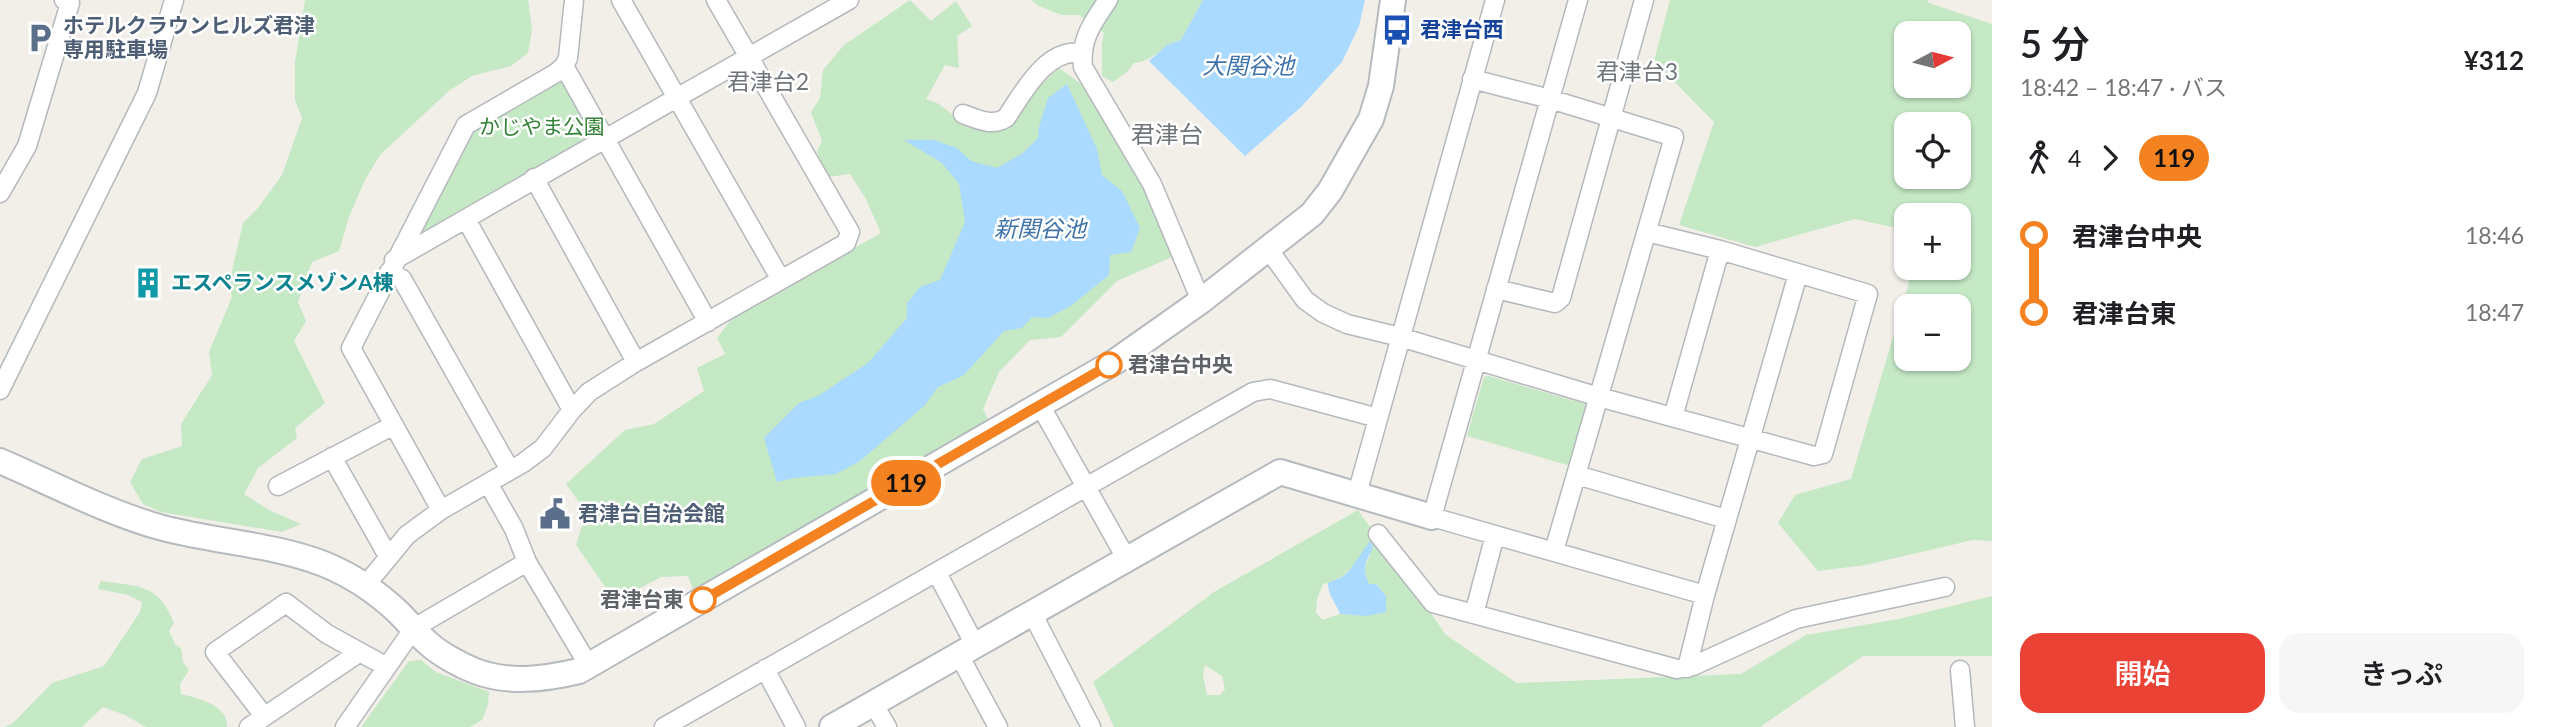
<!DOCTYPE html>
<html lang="ja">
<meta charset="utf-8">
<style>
:root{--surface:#fff;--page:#f6f6f6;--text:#202124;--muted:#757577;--accent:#ea4335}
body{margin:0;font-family:Lato,"Noto Sans JP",sans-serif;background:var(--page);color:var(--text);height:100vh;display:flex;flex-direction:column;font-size:26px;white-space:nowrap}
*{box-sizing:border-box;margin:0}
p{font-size:23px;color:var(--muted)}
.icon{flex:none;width:38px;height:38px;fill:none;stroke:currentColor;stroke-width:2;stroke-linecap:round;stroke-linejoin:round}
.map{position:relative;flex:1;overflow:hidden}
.panel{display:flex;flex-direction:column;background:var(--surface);width:560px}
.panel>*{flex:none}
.badge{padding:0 14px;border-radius:23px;font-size:24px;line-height:46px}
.needle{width:46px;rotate:83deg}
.tools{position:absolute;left:1894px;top:21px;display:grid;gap:14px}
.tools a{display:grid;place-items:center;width:77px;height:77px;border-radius:14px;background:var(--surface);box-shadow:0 2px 5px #0004;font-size:35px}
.map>.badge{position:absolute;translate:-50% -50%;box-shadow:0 0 0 4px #fff}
.legs{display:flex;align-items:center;gap:10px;height:77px;padding:0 28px;font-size:23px}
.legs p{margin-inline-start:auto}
.overview{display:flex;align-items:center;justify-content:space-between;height:119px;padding:0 28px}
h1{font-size:38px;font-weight:600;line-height:52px}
.button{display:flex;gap:14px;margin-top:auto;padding:14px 28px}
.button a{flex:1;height:80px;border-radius:21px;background:var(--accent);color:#fff;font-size:28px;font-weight:600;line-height:80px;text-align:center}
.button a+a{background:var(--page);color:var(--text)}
ul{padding:0 28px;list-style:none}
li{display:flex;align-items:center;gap:24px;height:77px;font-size:26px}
li i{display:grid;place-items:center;width:10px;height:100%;margin:0 9px;background:currentColor}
li i::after{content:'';width:18px;height:18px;margin:-9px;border:5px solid;border-radius:50%;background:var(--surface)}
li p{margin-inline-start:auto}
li:first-child i{background:linear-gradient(#0000 50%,currentColor 0)}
li:last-child i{background:linear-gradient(currentColor 50%,#0000 0)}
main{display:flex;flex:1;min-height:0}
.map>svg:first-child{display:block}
.green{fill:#c5e8c5;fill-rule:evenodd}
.water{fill:#aadaff}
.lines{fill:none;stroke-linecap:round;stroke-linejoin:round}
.street-casing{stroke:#b5b8bc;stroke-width:21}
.secondary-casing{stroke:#b6babf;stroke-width:28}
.street{stroke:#fff;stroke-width:18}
.secondary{stroke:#fff;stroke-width:24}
.line-1-casing{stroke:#fff;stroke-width:16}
.line-1{stroke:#f58220;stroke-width:10}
.stop-1-dot{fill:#fff;stroke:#f58220;stroke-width:3.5}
.labels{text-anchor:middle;stroke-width:5;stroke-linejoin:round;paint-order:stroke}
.service-label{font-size:21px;font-weight:bold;fill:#4e5e75;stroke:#fff;text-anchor:start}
.transit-label{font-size:21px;font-weight:bold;fill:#164399;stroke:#fff;text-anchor:start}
.park-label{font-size:21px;fill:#348238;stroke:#fff}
.culture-label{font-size:21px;font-weight:bold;fill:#0d838f;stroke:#fff;text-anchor:start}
.stop-label{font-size:21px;font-weight:bold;fill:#5f6368;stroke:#fff;text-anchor:start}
.water-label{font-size:23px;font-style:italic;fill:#4174aa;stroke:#fff}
.neighbourhood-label{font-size:23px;fill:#70757a;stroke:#fff}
.quarter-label{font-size:24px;fill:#70757a;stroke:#fff}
</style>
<main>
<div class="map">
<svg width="1992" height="727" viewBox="0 0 1992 727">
<rect width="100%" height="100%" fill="#f1efe8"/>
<!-- green -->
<path class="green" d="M 305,0 L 528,0 L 532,30 L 528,53 L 511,66 L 472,76 L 450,90 L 380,155 L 365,180 L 349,217 L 339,251 L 312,262 L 298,302 L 306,321 L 294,341 L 325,403 L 295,428 L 297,438 L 258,468 L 244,494 L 269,510 L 301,524 L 282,532 L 161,512 L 143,504 L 130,482 L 142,459 L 182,446 L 181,424 L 212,375 L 209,352 L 232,297 L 229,284 L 243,223 L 258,208 L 282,175 L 302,118 L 295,100 L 295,62 Z
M 910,0 L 931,21 L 956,1 L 972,26 L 957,36 L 959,68 L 945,65 L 926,99 L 939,104 L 968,127 L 1004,130 L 1036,90 L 1059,68 L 1088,89 L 1149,186 L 1172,257 L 1117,281 L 1061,337 L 1030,340 L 999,372 L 983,409 L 990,423 L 768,552 L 693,589 L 688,576 L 661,577 L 615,601 L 576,545 L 586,512 L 566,484 L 625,430 L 654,424 L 704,391 L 697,368 L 725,354 L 717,338 L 730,321 L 760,301 L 881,233 L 866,199 L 850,174 L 828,177 L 817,152 L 822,141 L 811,112 L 820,98 L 823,70 L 844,45 Z
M 1031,0 L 1203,0 L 1181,40 C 1162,46 1153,61 1134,63 L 1127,72 L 1113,82 L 1102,76 L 1102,43 L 1104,33 L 1079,15 L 1061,15 L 1039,6 Z
M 1670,0 L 1927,0 L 1929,3 L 1992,24 L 1992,541 L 1973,540 L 1865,565 L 1818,571 L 1778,523 L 1795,495 L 1851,479 L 1909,283 L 1908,268 L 1958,268 L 1958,215 L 1906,215 L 1906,230 L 1855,219 L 1755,247 L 1679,225 L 1714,122 L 1654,61 ZM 1906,33 L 1958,33 L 1958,86 L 1906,86 ZM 1906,124 L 1958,124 L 1958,177 L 1906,177 ZM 1906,306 L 1958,306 L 1958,359 L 1906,359 Z
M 557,78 L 566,80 L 595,136 L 424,234 L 419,230 L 476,126 Z
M 1489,376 L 1585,404 L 1588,407 L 1571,466 L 1467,436 L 1484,377 Z
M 1358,510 L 1446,635 L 1517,683 L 1741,674 L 1806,635 L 1899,619 L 1992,596 L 1992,656 L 1863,656 L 1760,727 L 1114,727 L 1093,682 L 1214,592 ZM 1368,544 L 1370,556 C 1363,567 1364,572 1369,584 L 1376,584 L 1386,596 L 1359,615 L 1340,614 L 1323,620 L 1316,613 L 1317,599 L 1323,584 C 1344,581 1358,562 1368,544 ZM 1205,665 L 1222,676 L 1225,689 L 1220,695 L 1207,695 L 1203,675 Z
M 101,581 C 137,587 158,582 174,623 L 169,631 L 175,644 L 181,648 L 183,662 L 189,670 L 180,684 L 181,694 C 198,698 228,705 227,727 L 146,727 L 125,715 L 103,707 L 82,727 L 5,727 L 13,723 L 52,683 L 104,666 L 140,612 L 142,602 L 128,595 L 98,589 Z
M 421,660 L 436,672 L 489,692 L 488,705 L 482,720 L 470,727 L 361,727 L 409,661 Z"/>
<!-- water -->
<path class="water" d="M 1203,0 L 1365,0 L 1359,26 L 1342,62 L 1301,107 L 1245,156 L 1149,61 L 1167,45 L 1181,40 Z
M 1067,84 L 1097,149 L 1102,175 L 1122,191 L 1140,228 L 1131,252 L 1110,255 L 1109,275 L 1072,305 L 1048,318 L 1032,317 L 1022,328 L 1004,331 L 964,375 L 938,387 L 924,406 L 860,461 L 836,474 L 794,478 L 777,482 L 764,438 L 799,403 L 818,396 L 868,363 L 907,318 L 907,303 L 920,287 L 940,280 L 965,222 L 959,184 L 942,163 L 904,140 L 934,140 L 957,148 L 971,161 L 997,168 L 1023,153 L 1038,138 L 1039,127 L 1048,98 Z
M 1370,541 L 1373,547 C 1366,564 1361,565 1369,584 L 1376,584 L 1386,596 L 1386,612 L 1366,616 L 1340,614 C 1336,603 1328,596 1328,583 L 1342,577 L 1349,571 Z"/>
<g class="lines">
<!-- street casing -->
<g class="street-casing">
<path id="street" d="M 621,0 L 781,280
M 1108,0 C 1093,22 1080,39 1083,67 L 1152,184 L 1201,301
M 1578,0 L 1432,517 L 1705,595
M 564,66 L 708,322
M 1472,79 L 1550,99 L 1674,137 L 1554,551
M 963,114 C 977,119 992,127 1006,118 C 1023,93 1046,48 1081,53
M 534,178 L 636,362
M 0,193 L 27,146 L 70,3 L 64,0
M 466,219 L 572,410
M 1269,250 L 1305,300 L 1323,313 L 1347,324 L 1400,337 L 1599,397 L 1814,456 L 1823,454 L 1868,294 L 1720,250 L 1647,232
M 394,260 C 545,173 697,86 849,0
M 389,272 L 402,279 L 510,470
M 1496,289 L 1555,303 L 1561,298 L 1644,0
M 0,390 L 147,93 L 174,0
M 1040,405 L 1126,558
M 1673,417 L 1720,250
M 332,457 L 388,556
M 1577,475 L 1726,519
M 488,483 L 514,529 L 527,562 L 589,666
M 278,486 L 394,425
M 1357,494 L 1495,0
M 441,510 L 351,348 L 466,125 L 556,73 L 564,66 L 568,58 L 574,0
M 1378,534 L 1433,603 L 1677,669 L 1693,666 L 1796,619 L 1945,587
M 937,573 L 975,645
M 365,586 L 407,535 L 441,510 L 523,463 L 543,448 L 572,410 L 589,392 L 636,362 L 846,243 L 850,232 L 716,0
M 1032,613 L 1091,727
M 1474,614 L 1495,535
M 959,655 L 998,727
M 1687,668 L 1705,595 L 1798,274
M 765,669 L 796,727
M 1960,670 L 1965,727
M 873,703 L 887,727
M 264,716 L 215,652 L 286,603 L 327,634 L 387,667
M 249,727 L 360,652
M 345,727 L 414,628 L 527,562
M 664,727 L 1253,392 L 1270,389 L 1378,418"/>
</g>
<!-- secondary casing -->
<g class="secondary-casing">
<path id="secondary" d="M 0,461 C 51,483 110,514 163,528 C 216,542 272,544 324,564 C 351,575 378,593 399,613 C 409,623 418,635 429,644 C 440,654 460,665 475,671 C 509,684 545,679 579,671 L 1116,361 L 1201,301 L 1312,214 L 1330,191 L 1371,119 L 1381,86 L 1393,0
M 832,727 L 1280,472 L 1432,517"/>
</g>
<!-- street -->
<use href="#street" class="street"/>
<!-- secondary -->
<use href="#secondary" class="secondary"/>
</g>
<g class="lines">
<!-- line-1 casing -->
<g class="line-1-casing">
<path id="line-1" d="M 703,600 L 1109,365"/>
</g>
<!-- line-1 -->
<use href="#line-1" class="line-1"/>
</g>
<!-- icons -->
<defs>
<g id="bus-bare" transform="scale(2.415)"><path d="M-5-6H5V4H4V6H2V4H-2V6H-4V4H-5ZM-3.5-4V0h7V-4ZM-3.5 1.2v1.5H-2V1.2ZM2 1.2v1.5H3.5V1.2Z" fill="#1a4fb4" stroke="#fff" stroke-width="2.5" paint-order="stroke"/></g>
<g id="parking-bare" transform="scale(2.415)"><path d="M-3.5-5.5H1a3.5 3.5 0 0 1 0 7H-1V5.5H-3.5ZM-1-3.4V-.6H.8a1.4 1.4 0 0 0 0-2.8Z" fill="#5c6f8a" stroke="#fff" stroke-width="2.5" paint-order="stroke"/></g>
<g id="building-bare" transform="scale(2.415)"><path d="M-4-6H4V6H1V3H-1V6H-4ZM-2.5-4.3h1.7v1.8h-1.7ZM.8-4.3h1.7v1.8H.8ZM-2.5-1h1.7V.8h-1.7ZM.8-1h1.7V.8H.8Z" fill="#0f9aa8" stroke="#fff" stroke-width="2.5" paint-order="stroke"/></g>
<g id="civic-bare" transform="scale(2.415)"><path d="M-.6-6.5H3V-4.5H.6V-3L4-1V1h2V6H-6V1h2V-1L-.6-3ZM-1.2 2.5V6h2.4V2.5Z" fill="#5c6f8a" stroke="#fff" stroke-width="2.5" paint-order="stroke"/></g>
</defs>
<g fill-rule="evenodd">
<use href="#bus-bare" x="1397" y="30"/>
<use href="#parking-bare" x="40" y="38"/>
<use href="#building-bare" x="148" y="283"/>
<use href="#civic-bare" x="555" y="514"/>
</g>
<!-- markers -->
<g class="stop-1-dot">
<circle cx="1109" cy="365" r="12"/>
<circle cx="703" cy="600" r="12"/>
</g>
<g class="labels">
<!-- service labels -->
<g class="service-label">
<text x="63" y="33">ホテルクラウンヒルズ君津<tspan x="63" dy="24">専用駐車場</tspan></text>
<text x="578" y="521">君津台自治会館</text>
</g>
<!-- transit labels -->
<g class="transit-label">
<text x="1420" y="37">君津台西</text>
</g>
<!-- park labels -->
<g class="park-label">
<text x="542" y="134">かじやま公園</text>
</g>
<!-- culture labels -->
<g class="culture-label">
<text x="171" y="290">エスペランスメゾンA棟</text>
</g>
<!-- stop labels -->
<g class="stop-label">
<text x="1128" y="372">君津台中央</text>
<text x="684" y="607" text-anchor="end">君津台東</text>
</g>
<!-- water labels -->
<g class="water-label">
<text x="1248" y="74">大関谷池</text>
<text x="1040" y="237">新関谷池</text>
</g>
<!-- neighbourhood labels -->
<g class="neighbourhood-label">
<text x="1637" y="80">君津台3</text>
<text x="768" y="90">君津台2</text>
</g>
<!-- quarter labels -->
<g class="quarter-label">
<text x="1167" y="143">君津台</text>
</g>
</g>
</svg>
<div class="tools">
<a><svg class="needle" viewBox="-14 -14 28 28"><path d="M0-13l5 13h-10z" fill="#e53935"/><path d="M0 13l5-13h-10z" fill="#757577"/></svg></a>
<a><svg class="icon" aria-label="locate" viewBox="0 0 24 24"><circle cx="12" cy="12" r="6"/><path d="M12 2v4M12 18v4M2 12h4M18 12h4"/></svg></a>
<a>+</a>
<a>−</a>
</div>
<b class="badge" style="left:906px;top:483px;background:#f58220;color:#111">119</b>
</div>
<section class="panel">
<div class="overview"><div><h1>5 分</h1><p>18:42 – 18:47 · バス</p></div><b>¥312</b></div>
<div class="legs"><svg class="icon" aria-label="walk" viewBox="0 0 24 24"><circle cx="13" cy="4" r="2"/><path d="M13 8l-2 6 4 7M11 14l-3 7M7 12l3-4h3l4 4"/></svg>4<svg class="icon" aria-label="forward" viewBox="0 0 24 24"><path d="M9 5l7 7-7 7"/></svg><b class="badge" style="background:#f58220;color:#111">119</b></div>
<ul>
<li><i style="color:#f58220"></i><b>君津台中央</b><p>18:46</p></li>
<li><i style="color:#f58220"></i><b>君津台東</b><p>18:47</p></li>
</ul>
<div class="button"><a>開始</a><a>きっぷ</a></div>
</section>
</main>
